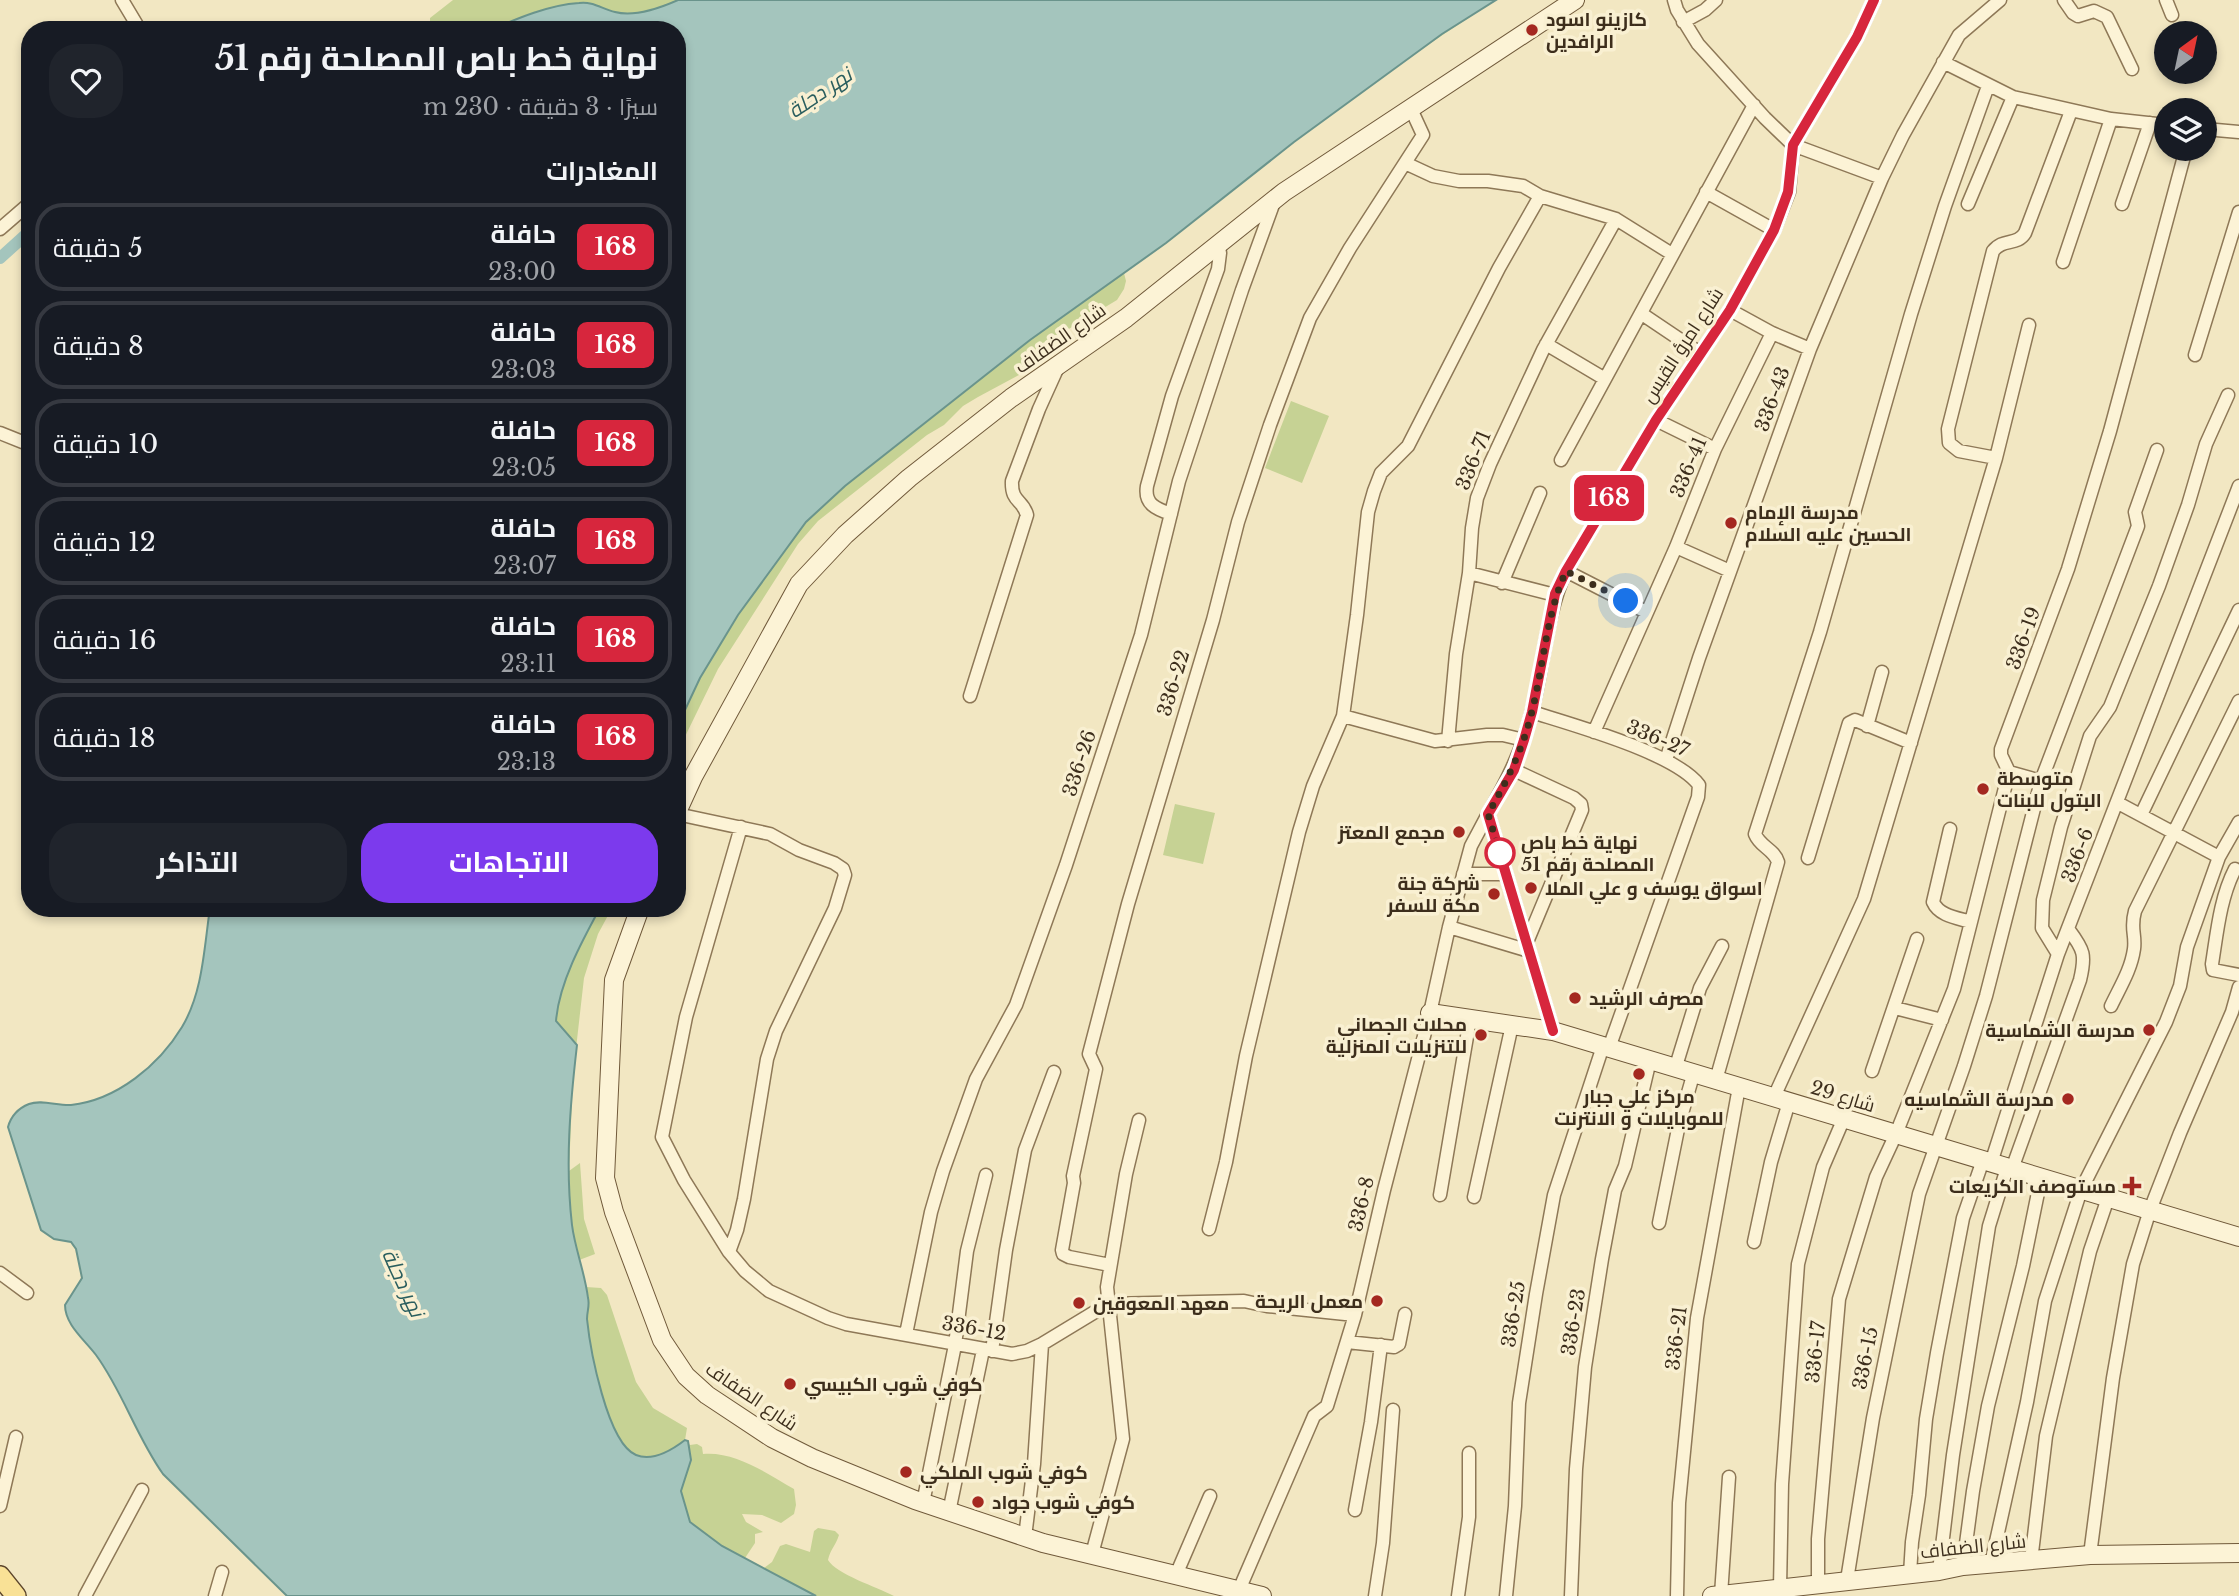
<!DOCTYPE html>
<html lang="ar">
<meta charset="utf-8">
<style>
:root{--surface:#171b24;--page:#20242c;--text:#f1f3f6;--muted:#9ea1a6;--line:#363941;--accent:#7c3aed}
body{margin:0;font-family:"Libre Baskerville",Cairo,serif;background:var(--page);color:var(--text);direction:rtl;height:100vh;display:flex;flex-direction:column;font-size:26px;white-space:nowrap}
*{box-sizing:border-box;margin:0}
p{font-size:23px;color:var(--muted)}
.icon{flex:none;width:38px;height:38px;fill:none;stroke:currentColor;stroke-width:2;stroke-linecap:round;stroke-linejoin:round}
.map{position:relative;flex:1;overflow:hidden;direction:ltr}
.panel{position:absolute;left:21px;top:21px;width:665px;height:896px;display:flex;flex-direction:column;background:var(--surface);border-radius:28px;box-shadow:0 4px 10px #0003;direction:rtl}
.panel>*{flex:none}
.badge{padding:0 14px;border-radius:10px;font-size:24px;line-height:46px}
.needle{width:46px;rotate:33deg}
.controls{position:absolute;left:2154px;top:21px;display:grid;gap:14px}
.controls a{display:grid;place-items:center;width:63px;height:63px;border-radius:50%;background:var(--surface);box-shadow:0 4px 10px #0003;font-size:35px}
.you{position:absolute;width:35px;height:35px;margin:-18px;border:5px solid #fff;border-radius:50%;background:#1a73e8;box-shadow:0 0 0 10px #1a73e833}
.map>.badge{position:absolute;translate:-50% -50%;box-shadow:0 0 0 4px #fff}
h2{padding:0 28px;font-size:26px;line-height:63px}
.round{display:grid;place-items:center;flex:none;width:74px;height:74px;border-radius:28px;background:var(--page)}
.head{display:flex;align-items:center;justify-content:space-between;height:119px;padding:0 28px}
h1{font-size:33px;font-weight:700;line-height:52px}
.button{display:flex;gap:14px;margin-top:auto;padding:14px 28px}
.button a{flex:1;height:80px;border-radius:28px;background:var(--accent);color:#fff;font-size:28px;font-weight:700;line-height:80px;text-align:center}
.button a+a{background:var(--page);color:var(--text)}
ul{padding:0;list-style:none}
li{display:flex;align-items:center;gap:21px;height:88px;margin:0 14px 10px;padding:0 14px;border:4px solid var(--line);border-radius:28px}
li div{flex:1}
li b{display:block;font-size:26px}
li em{font-style:normal}
li .badge{min-width:77px;font-weight:700;text-align:center}
.map>svg:first-child{display:block}
.green{fill:#c6d294}
.water{fill:#a4c5bd;stroke:#6a948c;stroke-width:2}
.lines{fill:none;stroke-linecap:round;stroke-linejoin:round}
.canal{stroke:#a4c5bd;stroke-width:12}
.street-casing{stroke:#8e7857;stroke-width:15}
.secondary-casing{stroke:#70593a;stroke-width:20}
.primary-casing{stroke:#5c452b;stroke-width:22}
.street{stroke:#fcf3d6;stroke-width:12}
.secondary{stroke:#fcf3d6;stroke-width:18}
.primary{stroke:#f9e196;stroke-width:19}
.line-casing{stroke:#fff;stroke-width:16}
.line{stroke:#d7263d;stroke-width:10}
.walk{stroke:#3d2e1c;stroke-width:7;stroke-dasharray:0 12.6}
.poi-dot{fill:#a42820;stroke:#f9f0d2;stroke-width:2.5}
.stop-dot{fill:#fff;stroke:#d7263d;stroke-width:3.5}
.labels{text-anchor:middle;stroke-width:7;stroke-linejoin:round;paint-order:stroke}
.poi-label{font-size:19px;font-weight:bold;fill:#3d2e1c;stroke:#f9f0d2;text-anchor:start}
.street-label{font-size:19px;fill:#3d2e1c;stroke:#f9f0d2}
.stop-label{font-size:19px;font-weight:bold;fill:#3d2e1c;stroke:#f9f0d2;text-anchor:start}
.water-label{font-size:21px;font-style:italic;fill:#2a5e5e;stroke:#f9f0d2}
</style>
<div class="map">
<svg width="2239" height="1596" viewBox="0 0 2239 1596">
<rect width="100%" height="100%" fill="#f2e7c2"/>
<!-- green -->
<path class="green" d="M 453,0 L 693,0 L 565,30 L 434,30 L 430,24 L 430,18 Z
M 1496,0 C 1427,44 1359,92 1294,142 C 1238,186 1182,232 1124,273 L 1126,281 L 1124,289 L 1117,300 L 1052,339 L 1032,356 L 1019,375 L 978,397 L 963,406 L 944,425 L 927,435 L 818,521 L 798,544 L 718,669 L 677,753 L 677,690 L 767,545 L 1310,115 Z
M 1291,401 L 1329,416 L 1302,483 L 1265,468 Z
M 1175,804 L 1215,813 L 1203,864 L 1163,855 Z
M 581,908 L 612,908 L 598,934 L 584,978 L 573,1075 L 569,1171 L 580,1163 L 584,1219 L 595,1254 L 574,1262 L 556,1264 L 560,1028 C 541,996 570,941 581,908 Z
M 586,1287 L 601,1288 L 607,1295 L 636,1382 L 653,1408 L 687,1428 L 685,1440 L 690,1445 L 697,1444 L 702,1447 L 703,1454 C 735,1451 768,1474 794,1489 L 796,1505 L 794,1514 L 781,1523 L 762,1515 L 742,1514 L 746,1522 L 763,1532 L 755,1534 L 755,1543 L 745,1558 L 731,1550 L 720,1554 L 628,1475 L 570,1317 Z
M 818,1528 L 835,1531 L 839,1535 C 836,1545 830,1550 828,1560 C 836,1574 877,1587 894,1596 L 795,1596 L 764,1568 L 772,1562 L 780,1546 L 786,1544 L 810,1552 L 814,1531 Z"/>
<!-- water -->
<path class="water" d="M 678,0 L 1496,0 L 1442,34 L 1294,142 L 1166,243 L 1030,340 L 845,486 L 806,522 L 738,615 L 700,678 L 677,727 L 677,30 L 491,30 C 518,18 549,5 579,3 C 593,1 602,9 615,12 C 634,17 660,8 678,0 Z
M 210,908 L 600,908 C 582,941 559,983 556,1021 L 577,1045 C 570,1105 565,1165 572,1225 C 575,1249 585,1273 588,1298 C 590,1305 587,1311 587,1319 C 590,1348 607,1443 636,1455 C 653,1462 672,1450 685,1440 L 688,1441 L 691,1460 L 681,1491 L 690,1522 L 722,1546 L 816,1596 L 287,1596 L 163,1474 C 136,1436 123,1392 96,1355 C 85,1340 65,1325 65,1305 L 82,1278 L 76,1249 L 71,1242 L 54,1239 L 41,1230 L 8,1127 C 11,1116 19,1108 29,1104 C 41,1099 58,1106 71,1105 C 117,1100 159,1065 182,1027 C 203,992 204,948 210,908 Z"/>
<g class="lines">
<!-- canal -->
<path class="canal" d="M 0,258 L 30,231"/>
<!-- street casing -->
<g class="street-casing">
<path id="street" d="M 122,0 L 140,30
M 1674,0 L 1677,10 L 1698,44 L 1765,118 L 1793,145 L 1882,178
M 2064,0 L 2073,13 L 2078,16 L 2094,11 L 2107,17 L 2132,69
M 2166,0 L 2172,15
M 1683,22 L 1705,10 L 1716,0
M 1943,62 L 2013,97 L 2111,119 L 2166,125
M 2205,129 L 2239,132
M 1405,163 L 1433,176 L 1459,181 L 1488,181 L 1523,186 L 1540,196 L 1616,219 L 1672,254
M 1706,192 L 1774,230
M 1968,204 L 2013,97
M 2122,204 L 2150,123
M 0,229 L 30,203
M 2063,262 L 2111,119
M 1730,310 L 1772,333 L 1810,349
M 1642,314 L 1700,353
M 1546,344 L 1605,379
M 2195,355 L 2239,212
M 1656,420 L 1715,449
M 0,433 L 30,445
M 1996,458 L 1959,451 L 1949,443 L 1948,429 L 1993,251 C 2003,238 2017,246 2025,233 L 2071,111
M 1561,460 L 1754,105
M 1171,514 C 1156,509 1144,504 1147,486 L 1172,396 L 1218,269 L 1220,253 L 1218,244
M 1676,547 L 1730,571
M 1566,571 L 1646,612
M 1469,573 L 1555,595
M 1502,583 L 1540,493
M 970,696 L 1027,515 C 1023,499 1011,503 1012,481 L 1039,409 L 1058,367
M 1532,712 C 1573,725 1675,753 1699,785 L 1698,797 L 1609,1048
M 1343,716 L 1435,741 L 1487,735 L 1503,735 L 1524,740
M 1867,726 L 1882,672
M 1594,732 L 1676,547 L 1715,449 L 1772,333
M 1448,741 L 1456,654 L 1469,573 L 1472,528 L 1477,498 L 1490,464 L 1543,350 L 1616,219
M 1666,760 L 1699,658 L 1810,349 L 1882,178 L 1903,135 L 1959,35 L 2000,0
M 1514,770 L 1574,798 L 1581,804 L 1582,810 L 1527,942
M 2009,772 L 2041,781
M 2118,803 L 2219,857
M 677,814 L 770,834 L 799,850 L 834,863 L 843,869 L 845,875 L 835,908 L 776,1031 L 767,1059 L 744,1199 L 737,1230 L 729,1252
M 2141,815 L 2239,610
M 741,827 L 686,1017 L 662,1137 L 684,1180 L 729,1252 L 745,1271 L 769,1291 L 828,1318 L 846,1324 L 1012,1354 L 1027,1351 L 1042,1344 L 1108,1304 L 1244,1301 L 1267,1306 L 1355,1315
M 1950,829 L 1933,902 C 1939,916 1958,918 1971,922
M 1808,858 L 1849,723 L 1855,720 L 1911,743
M 2235,869 C 2220,898 2217,933 2212,964 L 2213,970 L 2239,975
M 1463,874 L 1506,874
M 1449,927 L 1529,951
M 2058,954 L 2042,928 L 2043,900 L 2061,827 L 2090,736 L 2110,707 L 2159,586 L 2188,505 L 2206,444 L 2228,395
M 2111,1006 C 2120,987 2131,970 2134,949 C 2136,934 2130,929 2135,911 L 2239,701
M 1895,1008 L 1942,1020
M 1553,1031 L 1488,814 C 1507,781 1523,749 1532,711 C 1544,664 1546,615 1566,571 L 1656,420 L 1730,310 L 1774,230 L 1789,192 L 1793,145 L 1857,37 L 1874,0
M 1676,1066 L 1700,988 L 1722,946
M 1872,1071 L 1917,939
M 1716,1080 L 1778,862 C 1774,849 1760,847 1755,834 L 1820,632 L 1911,314 L 1945,206 L 1988,86
M 1774,1097 L 1864,899 L 1996,458 L 2029,325
M 1991,1163 L 2058,954 L 2239,486
M 2012,1169 L 2080,980 C 2086,955 2084,950 2069,930
M 1440,1195 L 1470,1019
M 1474,1197 L 1512,1025
M 1659,1223 L 1679,1124 L 1694,1072
M 1209,1229 L 1226,1162 L 1246,1056 L 1299,832 L 1313,786 L 1343,716 L 1357,615 L 1368,512 L 1374,491 L 1381,473 L 1408,446 L 1499,268 L 1540,196
M 1754,1242 L 1771,1162 L 1789,1102
M 1110,1265 L 1069,1257 L 1063,1254 L 1062,1250 L 1074,1183 L 1073,1176 L 1096,1069 L 1089,1054 L 1128,904 L 1213,620 L 1238,522 L 1270,425 L 1310,318 L 1350,248 L 1423,135 L 1411,109
M 0,1273 L 27,1293
M 906,1334 L 931,1212 L 943,1171 L 976,1079 L 1016,1005 L 1066,865 L 1141,635 L 1179,481 L 1242,290 L 1274,202
M 1347,1342 L 1394,1347 L 1399,1344 L 1405,1314
M 992,1351 L 1006,1250 L 1025,1150 L 1054,1072
M 923,1503 L 955,1345 L 967,1251 L 986,1175
M 0,1506 L 16,1437
M 1355,1510 L 1371,1422 L 1381,1345
M 949,1512 L 983,1350
M 1025,1537 L 1034,1464 L 1042,1344
M 1092,1554 L 1123,1439 L 1107,1287 L 1126,1174 L 1139,1120
M 2090,1555 L 2113,1378 L 2133,1264 L 2150,1210 L 2180,1133 L 2232,1012 L 2239,987
M 2031,1561 L 2046,1436 L 2090,1251 L 2108,1198
M 1991,1564 L 2027,1402 L 2045,1301 L 2081,1190 L 2166,1022 L 2180,986 L 2187,947 L 2219,857 L 2239,822
M 1963,1566 L 1973,1491 L 1988,1406 L 2023,1266 L 2041,1178
M 1939,1571 L 1953,1455 L 1989,1226 L 2007,1168
M 1910,1574 L 1912,1542 L 1919,1495 L 1926,1419 L 1937,1353 L 1963,1218 L 1983,1160
M 1176,1575 L 1210,1496
M 1847,1580 L 1873,1418 L 1919,1194 L 1964,1066 L 1986,996 L 2041,781 L 2138,526 L 2135,512 L 2157,450
M 1818,1584 L 1818,1539 L 1839,1299 L 1876,1177 L 1896,1134 L 1954,989 L 2009,772 L 2001,755 L 2001,749 L 2068,569 L 2110,431 L 2186,149
M 1780,1588 L 1782,1484 L 1798,1264 L 1823,1167 L 1844,1118
M 1239,1590 L 1314,1416 L 1327,1406 L 1355,1315 L 1384,1190 L 1430,1013 L 1449,927 L 1471,846 L 1488,814
M 1721,1595 L 1729,1477
M 85,1596 L 142,1490
M 215,1596 L 222,1572
M 1375,1596 L 1383,1543 L 1393,1410
M 1458,1596 L 1469,1517 L 1469,1453
M 1506,1596 L 1515,1506 L 1519,1403 L 1536,1294 L 1554,1195 L 1603,1046
M 1571,1596 L 1576,1469 L 1585,1367 L 1602,1259 L 1615,1190 L 1625,1166 L 1650,1060
M 1677,1596 L 1679,1503 L 1697,1318 L 1739,1087"/>
</g>
<!-- secondary casing -->
<g class="secondary-casing">
<path id="secondary" d="M 677,812 L 693,777 L 799,584 L 845,535 L 909,478 L 1011,398 L 1126,318 L 1284,192 L 1575,0
M 640,908 L 614,980 L 605,1178 L 614,1212 L 662,1340 L 686,1376 L 707,1395 L 772,1438 L 812,1458 L 915,1500 L 1043,1543 L 1262,1596
M 1430,1013 L 1553,1031 L 2239,1237
M 1712,1596 L 1939,1571 L 1963,1566 L 2090,1555 L 2239,1553"/>
</g>
<!-- primary casing -->
<g class="primary-casing">
<path id="primary" d="M 0,1576 L 16,1596"/>
</g>
<!-- street -->
<use href="#street" class="street"/>
<!-- secondary -->
<use href="#secondary" class="secondary"/>
<!-- primary -->
<use href="#primary" class="primary"/>
</g>
<g class="lines">
<!-- line casing -->
<g class="line-casing">
<path id="line" d="M 1553,1031 L 1488,814 L 1514,770 L 1524,740 L 1532,712 L 1555,594 L 1566,571 L 1656,420 L 1730,310 L 1774,230 L 1788,192 L 1793,145 L 1857,37 L 1874,0"/>
</g>
<!-- line -->
<use href="#line" class="line"/>
<!-- walk -->
<path class="walk" d="M 1500,853 L 1488,814 C 1507,781 1523,749 1532,711 C 1544,664 1546,615 1566,571 L 1626,601"/>
</g>
<!-- markers -->
<g class="poi-dot">
<circle cx="1532" cy="30" r="7"/>
<circle cx="1731" cy="523" r="7"/>
<circle cx="1983" cy="789" r="7"/>
<circle cx="1459" cy="832" r="7"/>
<circle cx="1531" cy="888" r="7"/>
<circle cx="1494" cy="894" r="7"/>
<circle cx="1575" cy="998" r="7"/>
<circle cx="2149" cy="1030" r="7"/>
<circle cx="1481" cy="1035" r="7"/>
<circle cx="1639" cy="1074" r="7"/>
<circle cx="2068" cy="1099" r="7"/>
<path d="M2128.5 1175.5h7v7h7v7h-7v7h-7v-7h-7v-7h7z"/>
<circle cx="1377" cy="1301" r="7"/>
<circle cx="1079" cy="1303" r="7"/>
<circle cx="790" cy="1384" r="7"/>
<circle cx="906" cy="1472" r="7"/>
<circle cx="978" cy="1502" r="7"/>
</g>
<circle class="stop-dot" cx="1500" cy="853" r="14"/>
<g class="labels">
<!-- poi labels -->
<g class="poi-label">
<text x="1546" y="26">كازينو اسود<tspan x="1546" dy="22">الرافدين</tspan></text>
<text x="1745" y="519">مدرسة الإمام<tspan x="1745" dy="22">الحسين عليه السلام</tspan></text>
<text x="1997" y="785">متوسطة<tspan x="1997" dy="22">البتول للبنات</tspan></text>
<text x="1445" y="839" text-anchor="end">مجمع المعتز</text>
<text x="1480" y="890" text-anchor="end">شركة جنة<tspan x="1480" dy="22">مكة للسفر</tspan></text>
<text x="1545" y="895">اسواق يوسف و علي الملا</text>
<text x="1589" y="1005">مصرف الرشيد</text>
<text x="1467" y="1031" text-anchor="end">محلات الجصاني<tspan x="1467" dy="22">للتنزيلات المنزلية</tspan></text>
<text x="2135" y="1037" text-anchor="end">مدرسة الشماسية</text>
<text x="1639" y="1103" text-anchor="middle">مركز علي جبار<tspan x="1639" dy="22">للموبايلات و الانترنت</tspan></text>
<text x="2054" y="1106" text-anchor="end">مدرسة الشماسيه</text>
<text x="2116" y="1193" text-anchor="end">مستوصف الكريعات</text>
<text x="1363" y="1308" text-anchor="end">معمل الريحة</text>
<text x="1093" y="1310">معهد المعوقين</text>
<text x="804" y="1391">كوفي شوب الكبيسي</text>
<text x="920" y="1479">كوفي شوب الملكي</text>
<text x="992" y="1509">كوفي شوب جواد</text>
</g>
<!-- street labels -->
<g class="street-label">
<text transform="translate(1060 338) rotate(-35)" y="7">شارع الضفاف</text>
<text transform="translate(1682 345) rotate(-57)" y="7">شارع امرؤ القيس</text>
<text transform="translate(1772 399) rotate(-70)" y="7">336-43</text>
<text transform="translate(1473 460) rotate(-68)" y="7">336-71</text>
<text transform="translate(1688 467) rotate(-67)" y="7">336-41</text>
<text transform="translate(2023 638) rotate(-70)" y="7">336-19</text>
<text transform="translate(1173 683) rotate(-73)" y="7">336-22</text>
<text transform="translate(1658 738) rotate(23)" y="7">336-27</text>
<text transform="translate(1079 763) rotate(-72)" y="7">336-26</text>
<text transform="translate(2077 855) rotate(-69)" y="7">336-6</text>
<text transform="translate(1843 1096) rotate(17)" y="7">شارع 29</text>
<text transform="translate(1361 1204) rotate(-77)" y="7">336-8</text>
<text transform="translate(1513 1314) rotate(-81)" y="7">336-25</text>
<text transform="translate(1573 1322) rotate(-81)" y="7">336-23</text>
<text transform="translate(974 1328) rotate(10)" y="7">336-12</text>
<text transform="translate(1676 1338) rotate(-83)" y="7">336-21</text>
<text transform="translate(1815 1352) rotate(-84)" y="7">336-17</text>
<text transform="translate(1865 1358) rotate(-79)" y="7">336-15</text>
<text transform="translate(752 1396) rotate(34)" y="7">شارع الضفاف</text>
<text transform="translate(1973 1546) rotate(-6)" y="7">شارع الضفاف</text>
</g>
<!-- stop labels -->
<g class="stop-label">
<text x="1521" y="849">نهاية خط باص<tspan x="1521" dy="22">المصلحة رقم 51</tspan></text>
</g>
<!-- water labels -->
<g class="water-label">
<text transform="translate(820 93) rotate(-34)" y="7">نهر دجلة</text>
<text transform="translate(403 1283) rotate(65)" y="7">نهر دجلة</text>
</g>
</g>
</svg>
<div class="controls">
<a><svg class="needle" viewBox="-14 -14 28 28"><path d="M0-13l5 13h-10z" fill="#e53935"/><path d="M0 13l5-13h-10z" fill="#9ea1a6"/></svg></a>
<a><svg class="icon" aria-label="layers" viewBox="0 0 24 24"><path d="M12 4l9 5-9 5-9-5zM3 14l9 5 9-5"/></svg></a>
</div>
<div class="you" style="left:1626px;top:601px"></div>
<b class="badge" style="left:1609px;top:498px;background:#d7263d;color:#fff">168</b>
<section class="panel">
<div class="head"><div><h1>نهاية خط باص المصلحة رقم 51</h1><p>سيرًا · 3 دقيقة · 230 m</p></div><a class="round"><svg class="icon" aria-label="heart" viewBox="0 0 24 24"><path d="M12 20l-8-8c-3-5 5-10 8-4 3-6 11-1 8 4z"/></svg></a></div>
<h2>المغادرات</h2>
<ul>
<li><span class="badge" style="background:#d7263d;color:#fff">168</span><div><b>حافلة</b><p>23:00</p></div><em>5 دقيقة</em></li>
<li><span class="badge" style="background:#d7263d;color:#fff">168</span><div><b>حافلة</b><p>23:03</p></div><em>8 دقيقة</em></li>
<li><span class="badge" style="background:#d7263d;color:#fff">168</span><div><b>حافلة</b><p>23:05</p></div><em>10 دقيقة</em></li>
<li><span class="badge" style="background:#d7263d;color:#fff">168</span><div><b>حافلة</b><p>23:07</p></div><em>12 دقيقة</em></li>
<li><span class="badge" style="background:#d7263d;color:#fff">168</span><div><b>حافلة</b><p>23:11</p></div><em>16 دقيقة</em></li>
<li><span class="badge" style="background:#d7263d;color:#fff">168</span><div><b>حافلة</b><p>23:13</p></div><em>18 دقيقة</em></li>
</ul>
<div class="button"><a>الاتجاهات</a><a>التذاكر</a></div>
</section>
</div>
